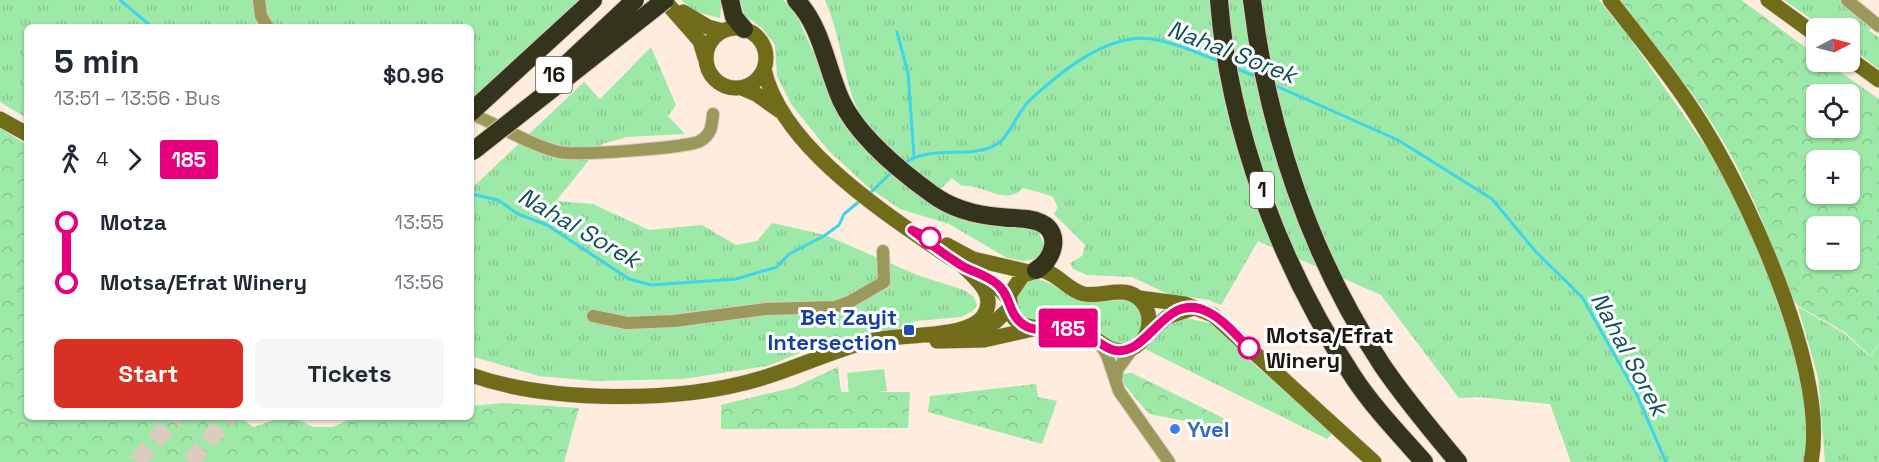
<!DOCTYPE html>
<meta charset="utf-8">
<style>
:root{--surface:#fff;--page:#f6f6f7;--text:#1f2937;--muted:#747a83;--accent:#d93025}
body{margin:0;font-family:"Space Grotesk",sans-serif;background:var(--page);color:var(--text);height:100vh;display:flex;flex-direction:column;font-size:22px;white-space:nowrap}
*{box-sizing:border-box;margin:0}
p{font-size:20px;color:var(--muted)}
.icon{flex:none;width:33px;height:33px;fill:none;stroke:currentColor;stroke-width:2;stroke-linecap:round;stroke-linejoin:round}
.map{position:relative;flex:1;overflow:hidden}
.panel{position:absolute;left:24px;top:24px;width:450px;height:396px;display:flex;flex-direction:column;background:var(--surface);border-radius:9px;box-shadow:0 2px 4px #0004}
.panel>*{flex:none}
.badge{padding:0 12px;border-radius:4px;font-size:21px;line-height:39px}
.needle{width:39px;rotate:84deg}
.controls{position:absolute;left:1806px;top:18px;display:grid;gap:12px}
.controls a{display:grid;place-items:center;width:54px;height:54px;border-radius:9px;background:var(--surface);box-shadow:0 2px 4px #0004;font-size:30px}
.map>.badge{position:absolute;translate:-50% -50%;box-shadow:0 0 0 3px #fff}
.legs{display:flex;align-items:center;gap:9px;height:66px;padding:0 30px;font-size:20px}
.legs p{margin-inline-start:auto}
.headline{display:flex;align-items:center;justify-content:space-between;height:102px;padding:0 30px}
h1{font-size:33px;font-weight:800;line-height:45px}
.cta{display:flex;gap:12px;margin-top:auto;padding:12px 30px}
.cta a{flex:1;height:69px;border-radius:9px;background:var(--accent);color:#fff;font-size:24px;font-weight:800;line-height:69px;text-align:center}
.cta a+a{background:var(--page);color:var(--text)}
ul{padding:0 30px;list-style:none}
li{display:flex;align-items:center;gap:21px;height:60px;font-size:22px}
li i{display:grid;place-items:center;width:9px;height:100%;margin:0 8px;background:currentColor}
li i::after{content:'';width:15px;height:15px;margin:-8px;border:4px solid;border-radius:50%;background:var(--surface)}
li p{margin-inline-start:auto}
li:first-child i{background:linear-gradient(#0000 50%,currentColor 0)}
li:last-child i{background:linear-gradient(currentColor 50%,#0000 0)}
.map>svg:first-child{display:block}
.grass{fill:url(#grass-tufts)}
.forest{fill:url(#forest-crowns);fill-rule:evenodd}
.garden{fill:#9de9a7}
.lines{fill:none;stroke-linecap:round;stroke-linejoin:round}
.stream{stroke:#3ed5eb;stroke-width:3}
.highway-tunnel{stroke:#dcccbf;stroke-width:18;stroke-dasharray:18 9;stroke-linecap:butt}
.street-casing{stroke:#dacabd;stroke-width:14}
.secondary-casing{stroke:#dacabd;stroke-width:16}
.highway-casing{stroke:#dacabd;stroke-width:20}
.street{stroke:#9a985a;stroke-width:12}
.secondary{stroke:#706c19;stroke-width:15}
.highway{stroke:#34331c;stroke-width:18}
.highway-bridge-casing{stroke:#dacabd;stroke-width:20;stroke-linecap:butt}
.highway-bridge{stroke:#34331c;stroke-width:18}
.line-1-casing{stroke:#fff;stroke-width:14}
.line-1{stroke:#e6007e;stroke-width:9}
.stop-1-dot{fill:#fff;stroke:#e6007e;stroke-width:3}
.transit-dot{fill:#1a4fb4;stroke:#fff;stroke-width:2}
.shop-dot{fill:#3f7fe0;stroke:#fff;stroke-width:2}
.labels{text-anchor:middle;stroke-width:6;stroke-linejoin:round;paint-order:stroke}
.shield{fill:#fff;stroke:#615d59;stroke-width:1.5}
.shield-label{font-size:21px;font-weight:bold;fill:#1d1712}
.transit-label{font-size:22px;font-weight:bold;fill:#164399;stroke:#fff;text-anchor:end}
.stop-label{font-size:22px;font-weight:bold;fill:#1d1712;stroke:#fff;text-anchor:start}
.shop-label{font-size:22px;font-weight:bold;fill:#366cbe;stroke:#fff;text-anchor:start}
.water-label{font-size:24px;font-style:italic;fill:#12515a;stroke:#fff}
</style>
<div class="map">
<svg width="1879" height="462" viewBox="0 0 1879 462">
<defs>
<pattern id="grass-tufts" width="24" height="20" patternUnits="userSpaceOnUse" patternTransform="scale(1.5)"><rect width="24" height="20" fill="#9de9a7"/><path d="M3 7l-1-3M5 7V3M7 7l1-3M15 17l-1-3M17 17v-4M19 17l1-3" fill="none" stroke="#87c78f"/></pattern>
<pattern id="forest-crowns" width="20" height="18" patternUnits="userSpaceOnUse" patternTransform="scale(1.5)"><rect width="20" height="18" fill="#9de9a7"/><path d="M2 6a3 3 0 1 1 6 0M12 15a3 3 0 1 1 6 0" fill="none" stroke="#87c78f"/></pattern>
</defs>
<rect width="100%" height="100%" fill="#feecde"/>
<!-- grass -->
<path class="grass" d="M 0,0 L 586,0 L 471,104 L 471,27 L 27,27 L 27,118 L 0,102 Z
M 681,0 L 722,0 L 720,18 L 696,12 Z
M 740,0 L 783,0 L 794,9 L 844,122 L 865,148 L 902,181 L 941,211 L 957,218 L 1038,231 L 1044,244 L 1043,251 L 1035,259 L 1023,261 L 1007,258 L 949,224 L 900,209 L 868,187 L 828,150 L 791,104 L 777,76 L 775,45 L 762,28 L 744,15 Z
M 825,0 L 1599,0 L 1629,37 L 1722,170 L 1761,254 L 1797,360 L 1811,439 L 1805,462 L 1571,462 L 1550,404 L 1479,397 L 1459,398 L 1381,295 L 1258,241 L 1221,305 L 1209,300 L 1168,294 L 1132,277 L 1087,275 L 1073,269 L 1070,263 L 1082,256 L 1085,245 L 1054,214 L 1058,207 L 1052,196 L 1023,188 C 1005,207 982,183 962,186 L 952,178 L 938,192 C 902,162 863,135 850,89 C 841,59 838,29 825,0 Z
M 1784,0 L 1839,0 L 1871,27 L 1869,31 L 1879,37 L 1879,69 L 1850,47 L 1850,28 L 1824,28 Z
M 651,47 L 676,105 L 668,116 L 685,134 L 627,137 L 602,144 L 556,201 L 593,204 L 649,230 L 702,225 L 736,245 L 757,241 L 772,223 L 825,235 L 917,275 L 964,290 L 974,297 L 977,305 L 973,311 L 961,317 L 916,321 L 884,334 L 809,349 L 768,366 L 683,379 L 594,381 L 539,376 L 471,356 L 471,189 L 584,82 L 600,99 Z
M 1030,279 C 1052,278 1061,295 1081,300 C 1099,305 1116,297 1134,302 L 1144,316 L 1138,338 L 1123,345 L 1110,343 L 1093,328 L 1083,324 L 1064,320 L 1042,323 L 1021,316 L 1016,307 L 1017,290 Z
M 1798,307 L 1844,333 L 1870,357 L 1879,344 L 1879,462 L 1825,462 L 1818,377 Z
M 1186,318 L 1209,323 L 1224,334 L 1257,367 L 1334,431 L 1327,439 L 1145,349 L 1166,326 Z"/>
<!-- forest -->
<path class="forest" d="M 1620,0 L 1741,0 L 1816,55 L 1816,62 L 1826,62 L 1879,99 L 1879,343 L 1870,356 L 1845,332 L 1798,306 L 1791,297 C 1772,244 1752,190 1723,141 C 1694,91 1655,46 1620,0 ZM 1816,94 L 1850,94 L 1850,128 L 1816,128 ZM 1816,160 L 1850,160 L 1850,194 L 1816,194 ZM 1816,226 L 1850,226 L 1850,260 L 1816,260 Z
M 0,128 L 27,145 L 27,417 L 239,417 L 254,427 L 283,417 L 292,417 L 313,427 L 333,427 L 355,417 L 471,417 L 471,406 L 503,403 L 579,408 L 564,462 L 0,462 Z
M 838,367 L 841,392 L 910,392 L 908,428 L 721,429 L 721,405 L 795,387 Z
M 1132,373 L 1229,421 L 1227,429 L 1149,414 L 1123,383 L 1122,374 Z
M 1036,384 L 1038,397 L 1057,401 L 1042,444 L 928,412 L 930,396 Z"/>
<!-- garden -->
<path class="garden" d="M 884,369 L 887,391 L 849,395 L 847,373 Z"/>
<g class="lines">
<!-- stream -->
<path class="stream" d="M 120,0 L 152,27
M 897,32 L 908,73 L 914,156
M 1235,68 L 1257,77
M 1274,85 L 1398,140 L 1492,199 L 1536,252 L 1582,297 L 1636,393 L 1666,462
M 905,163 C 932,144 972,160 997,144 C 1009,137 1017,113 1029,101 C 1059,73 1108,32 1152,39 C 1175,43 1199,53 1221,62
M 471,194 L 498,200 L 518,214 L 547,225 L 629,279 L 651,285 L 736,279 L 777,267 L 789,254 L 824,236 L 839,225 L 844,214 L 861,200
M 869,194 L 892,172"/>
<!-- highway-tunnel -->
<path class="highway-tunnel" d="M 137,462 L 175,417
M 190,462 L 228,417"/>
<!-- street casing -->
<g class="street-casing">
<path id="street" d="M 259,0 L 261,16 L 268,27
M 1847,0 L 1879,26
M 471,114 C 500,125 529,145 559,152 C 574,156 689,148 700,141 C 711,135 712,126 713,114
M 593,316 L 627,323 L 674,321 L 766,309 L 835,307 L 851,301 L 884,282 L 883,251
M 1099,342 L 1107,355 L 1119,391 L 1169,462
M 1116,381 L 1117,370 L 1133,348"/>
</g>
<!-- secondary casing -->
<g class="secondary-casing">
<path id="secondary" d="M 664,0 L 700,41 L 705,58
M 1610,0 C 1644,44 1681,88 1709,136 C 1754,211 1828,376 1811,462
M 1768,0 L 1816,35
M 683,12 L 708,27 L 723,31
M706 58a30 30 0 1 1 60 0a30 30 0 1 1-60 0Z
M 1850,59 L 1879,80
M 764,69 C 781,146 882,211 943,253 C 969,271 990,274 1010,301
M 742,88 L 756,94 L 780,111
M 0,119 L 27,134
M 947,245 L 973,259 L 1029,272
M 1041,270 C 1058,273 1067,290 1084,294 C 1099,297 1115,289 1129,293 C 1157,302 1155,344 1126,350 C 1107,354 1098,337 1082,331 C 1056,322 1004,343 1010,294 L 1023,275 Z
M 1139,298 L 1185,304 L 1213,315 L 1374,462
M 972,331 L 995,322 L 1010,308 L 1010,303
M 1146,336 L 1167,317 L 1191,309
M 937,341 L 984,340 L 1033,329
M 471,375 C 551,403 678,403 759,379 C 800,367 839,347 880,339 C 907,334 969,338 984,315 C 997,295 976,279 963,266"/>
</g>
<!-- highway casing -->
<g class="highway-casing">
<path id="highway" d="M 730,0 L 734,17 L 744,29
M 796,0 C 822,27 826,67 841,100 C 857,135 900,171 932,194 C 952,209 976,215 1000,217 C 1014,219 1029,217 1041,223 C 1063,233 1052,262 1036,270
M 1219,0 C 1229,131 1281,268 1354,378 C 1374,408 1400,435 1424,462
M 1252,0 C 1267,128 1311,258 1382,365 C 1405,399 1432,431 1458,462
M 471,112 L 593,0"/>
</g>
<!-- street -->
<use href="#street" class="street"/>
<!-- secondary -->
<use href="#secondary" class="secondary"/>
<!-- highway -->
<use href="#highway" class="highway"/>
<!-- highway-bridge casing -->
<g class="highway-bridge-casing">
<path id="highway-bridge" d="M 556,74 L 635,0
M 473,151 L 665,0"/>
</g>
<!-- highway-bridge -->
<use href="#highway-bridge" class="highway-bridge"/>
</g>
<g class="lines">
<!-- line-1 casing -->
<g class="line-1-casing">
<path id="line-1" d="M 930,238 L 912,230 C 929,243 946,256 964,267 C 974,272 988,276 997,284 C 1011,295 1008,315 1024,325 C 1039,335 1060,325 1077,330 C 1091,334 1100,346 1113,350 C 1149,359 1164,289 1208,312 C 1223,319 1237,336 1249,348"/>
</g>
<!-- line-1 -->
<use href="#line-1" class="line-1"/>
</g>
<!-- markers -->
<g class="stop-1-dot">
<circle cx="930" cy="238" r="10"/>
<circle cx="1249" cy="348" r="10"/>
</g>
<rect class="transit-dot" x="903" y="324" width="12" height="12" rx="3"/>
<circle class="shop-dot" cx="1175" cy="429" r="6"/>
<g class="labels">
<!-- shield labels -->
<g class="shield">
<rect x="536" y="57" width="36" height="36" rx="4.5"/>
<rect x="1250" y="172" width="24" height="36" rx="4.5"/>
</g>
<g class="shield-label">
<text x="554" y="82">16</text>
<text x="1262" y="197">1</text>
</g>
<!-- transit labels -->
<g class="transit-label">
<text x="897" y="325">Bet Zayit<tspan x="897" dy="25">Intersection</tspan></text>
</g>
<!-- stop labels -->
<g class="stop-label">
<text x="1266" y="343">Motsa/Efrat<tspan x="1266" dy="25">Winery</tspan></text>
</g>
<!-- shop labels -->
<g class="shop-label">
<text x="1187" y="437">Yvel</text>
</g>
<!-- water labels -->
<g class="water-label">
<text transform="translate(1232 52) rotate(21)" y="8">Nahal Sorek</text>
<text transform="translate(579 228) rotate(30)" y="8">Nahal Sorek</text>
<text transform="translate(1629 354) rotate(62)" y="8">Nahal Sorek</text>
</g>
</g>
</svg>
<div class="controls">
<a><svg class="needle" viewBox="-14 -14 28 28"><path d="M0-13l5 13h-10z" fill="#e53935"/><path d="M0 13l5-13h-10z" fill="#747a83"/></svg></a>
<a><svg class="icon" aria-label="locate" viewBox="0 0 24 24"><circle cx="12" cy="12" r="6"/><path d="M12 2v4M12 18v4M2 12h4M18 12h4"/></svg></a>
<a>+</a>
<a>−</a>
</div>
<b class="badge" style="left:1068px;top:328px;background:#e6007e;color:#fff">185</b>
<section class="panel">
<div class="headline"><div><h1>5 min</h1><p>13:51 – 13:56 · Bus</p></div><b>$0.96</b></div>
<div class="legs"><svg class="icon" aria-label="walk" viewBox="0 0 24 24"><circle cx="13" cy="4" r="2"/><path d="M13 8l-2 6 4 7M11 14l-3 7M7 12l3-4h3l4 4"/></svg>4<svg class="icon" aria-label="forward" viewBox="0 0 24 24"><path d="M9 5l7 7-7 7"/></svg><b class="badge" style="background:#e6007e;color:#fff">185</b></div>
<ul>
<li><i style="color:#e6007e"></i><b>Motza</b><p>13:55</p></li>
<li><i style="color:#e6007e"></i><b>Motsa/Efrat Winery</b><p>13:56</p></li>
</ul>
<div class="cta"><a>Start</a><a>Tickets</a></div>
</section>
</div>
